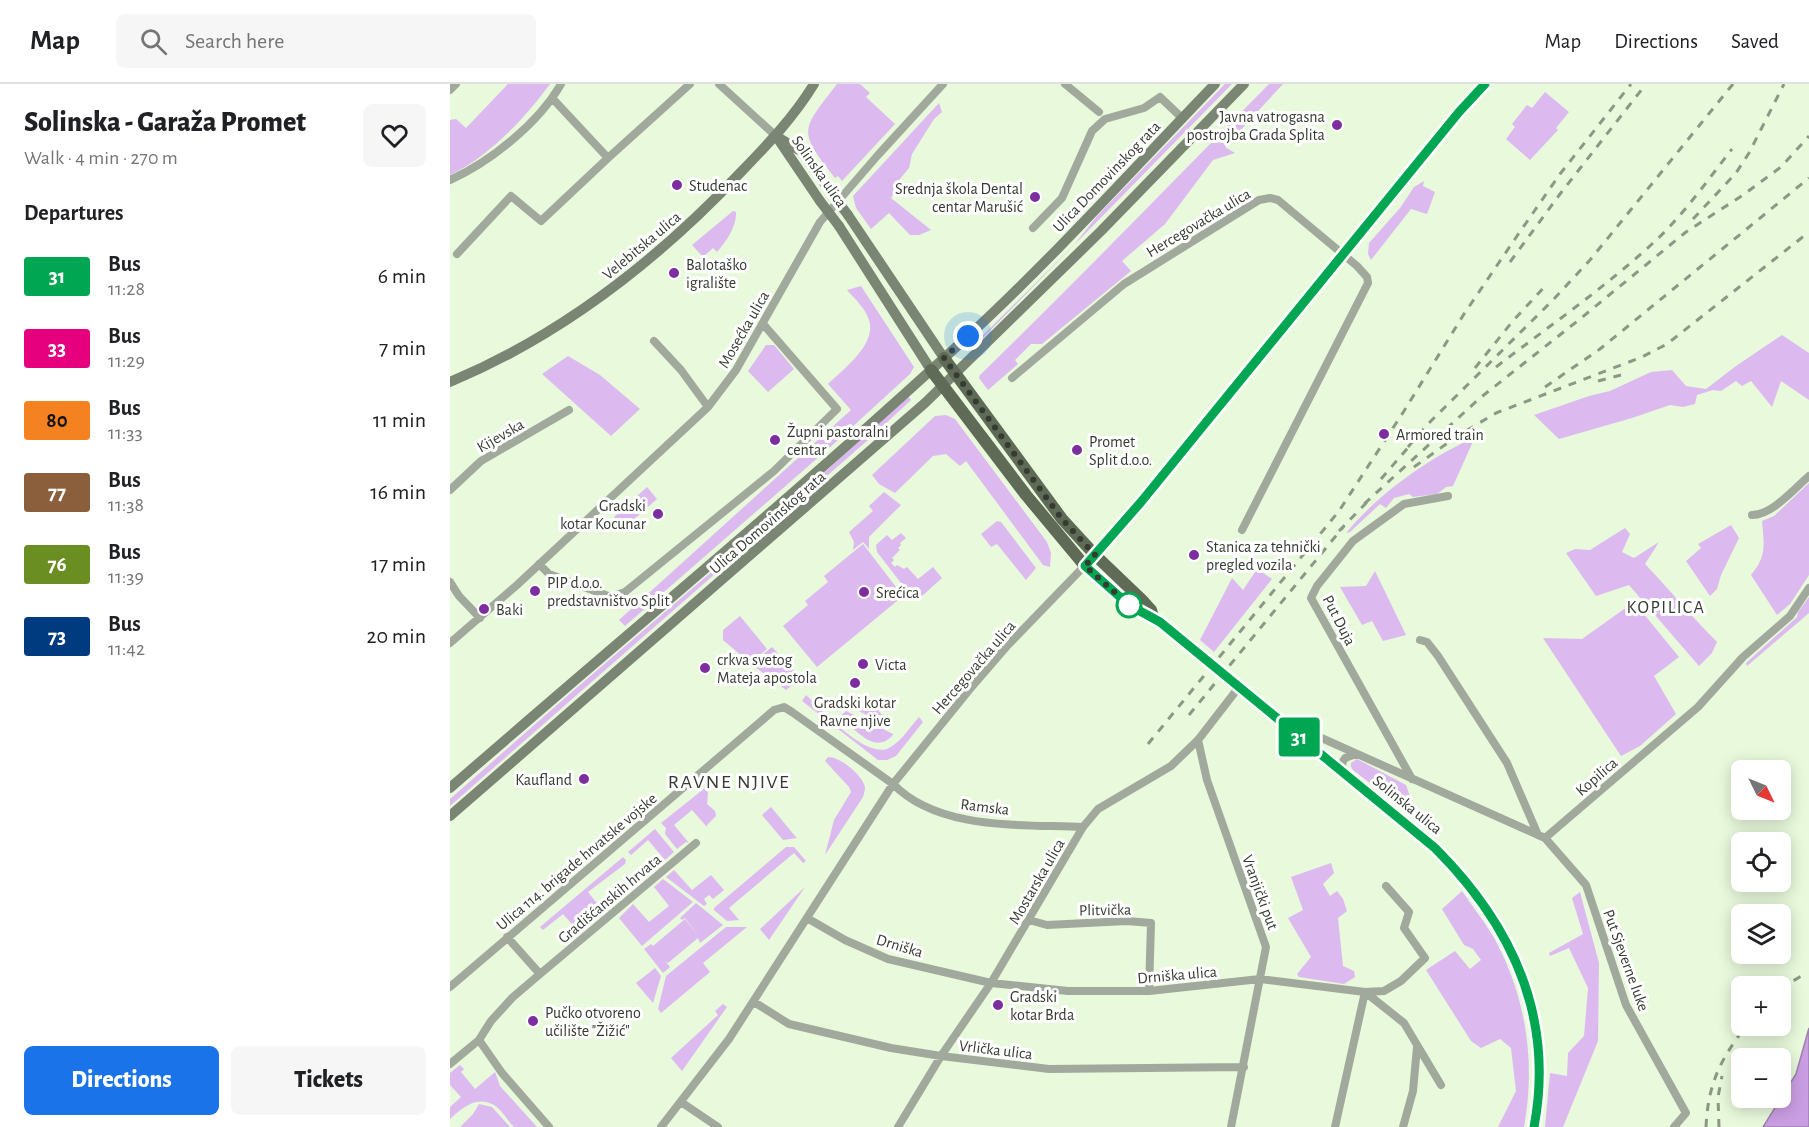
<!DOCTYPE html>
<meta charset="utf-8">
<style>
:root{--surface:#fff;--page:#f6f6f6;--text:#202124;--muted:#757577;--line:#e0e0e0;--accent:#1a73e8}
body{margin:0;font-family:"Alegreya Sans",sans-serif;background:var(--page);color:var(--text);height:100vh;display:flex;flex-direction:column;font-size:22px;white-space:nowrap}
*{box-sizing:border-box;margin:0}
p{font-size:20px;color:var(--muted)}
.icon{flex:none;width:33px;height:33px;fill:none;stroke:currentColor;stroke-width:2;stroke-linecap:round;stroke-linejoin:round}
.map{position:relative;flex:1;overflow:hidden}
.side{display:flex;flex-direction:column;background:var(--surface);width:450px}
.side>*{flex:none}
.badge{padding:0 12px;border-radius:4px;font-size:21px;line-height:39px}
.needle{width:39px;rotate:133deg}
.fabs{position:absolute;left:1281px;top:676px;display:grid;gap:12px}
.fabs a{display:grid;place-items:center;width:60px;height:60px;border-radius:9px;background:var(--surface);box-shadow:0 3px 15px #0003;font-size:30px}
.you{position:absolute;width:30px;height:30px;margin:-15px;border:4px solid #fff;border-radius:50%;background:#1a73e8;box-shadow:0 0 0 9px #1a73e833}
.map>.badge{position:absolute;translate:-50% -50%;box-shadow:0 0 0 3px #fff}
h2{padding:0 24px;font-size:22px;line-height:54px}
.round{display:grid;place-items:center;flex:none;width:63px;height:63px;border-radius:9px;background:var(--page)}
.head{display:flex;align-items:center;justify-content:space-between;height:102px;padding:0 24px}
h1{font-size:28px;font-weight:800;line-height:45px}
.primary-button{display:flex;gap:12px;margin-top:auto;padding:12px 24px}
.primary-button a{flex:1;height:69px;border-radius:9px;background:var(--accent);color:#fff;font-size:24px;font-weight:800;line-height:69px;text-align:center}
.primary-button a+a{background:var(--page);color:var(--text)}
ul{padding:0;list-style:none}
li{display:flex;align-items:center;gap:18px;height:72px;padding:0 24px}
li div{flex:1}
li b{display:block;font-size:22px}
li em{font-style:normal}
li .badge{min-width:66px;font-weight:700;text-align:center}
header{display:flex;align-items:center;gap:36px;box-sizing:border-box;height:84px;padding:0 30px;background:var(--surface);border-bottom:2px solid var(--line)}
header strong{font-size:28px}
nav{display:flex;gap:33px;margin-inline-start:auto;font-size:21px}
.search{width:420px;height:54px;background:var(--page);display:flex;align-items:center;gap:15px;box-sizing:border-box;padding:0 21px;border-radius:9px;color:var(--muted);font-size:22px}
main{display:flex;flex:1;min-height:0}
.map>svg:first-child{display:block}
.green{fill:#dcbaf0}
.water{fill:#ca9ee2;stroke:#9d80ad;stroke-width:1.5}
.lines{fill:none;stroke-linecap:round;stroke-linejoin:round}
.street{stroke:#a1a89c;stroke-width:8}
.secondary{stroke:#7a8573;stroke-width:10}
.primary{stroke:#5f6b56;stroke-width:12}
.rail{stroke:#8c9884;stroke-width:3;stroke-dasharray:8 8;stroke-linecap:butt}
.secondary-bridge{stroke:#7a8573;stroke-width:10}
.primary-bridge{stroke:#5f6b56;stroke-width:12}
.line-casing{stroke:#fff;stroke-width:14}
.line{stroke:#00a651;stroke-width:9}
.walk{stroke:#353b30;stroke-width:6;stroke-dasharray:0 10.8}
.poi-dot{fill:#7c2e9f;stroke:#fff;stroke-width:2}
.stop-dot{fill:#fff;stroke:#00a651;stroke-width:3}
.labels{text-anchor:middle;stroke-width:6;stroke-linejoin:round;paint-order:stroke}
.poi-label{font-size:16px;fill:#353b30;stroke:#fff;text-anchor:start}
.street-label{font-size:16px;fill:#353b30;stroke:#fff}
.neighbourhood-label{font-size:18px;letter-spacing:1.5px;fill:#353b30;stroke:#fff}
.quarter-label{font-size:20px;letter-spacing:1.5px;fill:#353b30;stroke:#fff}
</style>
<header>
<strong>Map</strong>
<div class="search"><svg class="icon" aria-label="search" viewBox="0 0 24 24"><circle cx="10" cy="10" r="6"/><path d="M15 15l6 6"/></svg>Search here</div>
<nav><a>Map</a><a>Directions</a><a>Saved</a></nav>
</header>
<main>
<section class="side">
<div class="head"><div><h1>Solinska - Garaža Promet</h1><p>Walk · 4 min · 270 m</p></div><a class="round"><svg class="icon" aria-label="heart" viewBox="0 0 24 24"><path d="M12 20l-8-8c-3-5 5-10 8-4 3-6 11-1 8 4z"/></svg></a></div>
<h2>Departures</h2>
<ul>
<li><span class="badge" style="background:#00a651;color:#fff">31</span><div><b>Bus</b><p>11:28</p></div><em>6 min</em></li>
<li><span class="badge" style="background:#e6007e;color:#fff">33</span><div><b>Bus</b><p>11:29</p></div><em>7 min</em></li>
<li><span class="badge" style="background:#f58220;color:#111">80</span><div><b>Bus</b><p>11:33</p></div><em>11 min</em></li>
<li><span class="badge" style="background:#8b5e3c;color:#fff">77</span><div><b>Bus</b><p>11:38</p></div><em>16 min</em></li>
<li><span class="badge" style="background:#6b8e23;color:#fff">76</span><div><b>Bus</b><p>11:39</p></div><em>17 min</em></li>
<li><span class="badge" style="background:#003b80;color:#fff">73</span><div><b>Bus</b><p>11:42</p></div><em>20 min</em></li>
</ul>
<div class="primary-button"><a>Directions</a><a>Tickets</a></div>
</section>
<div class="map">
<svg width="1359" height="1043" viewBox="0 0 1359 1043">
<rect width="100%" height="100%" fill="#e8f9dc"/>
<!-- green -->
<path class="green" d="M 58,0 L 100,0 C 75,34 39,73 0,91 L 0,36 L 6,35 L 16,44 Z
M 387,0 L 410,0 L 420,9 L 416,13 L 445,40 L 392,97 L 388,92 L 385,94 C 347,46 351,47 387,0 Z
M 775,0 L 782,0 L 525,262 L 524,260 L 624,161 L 647,132 Z
M 819,0 L 833,0 L 775,63 L 785,69 L 763,76 L 715,140 L 672,177 L 681,187 L 592,260 L 581,260 L 565,276 L 568,280 L 538,306 L 529,294 L 530,291 C 628,196 723,97 819,0 Z
M 1095,8 L 1119,28 L 1106,44 L 1108,46 L 1080,76 L 1056,55 L 1065,43 L 1062,40 L 1077,21 L 1082,24 Z
M 489,19 L 492,28 L 484,35 L 462,70 L 459,84 L 449,96 L 449,101 L 441,114 L 481,146 L 469,151 L 460,151 L 439,129 L 421,145 L 406,124 L 403,112 Z
M 974,97 L 973,102 L 985,108 L 977,130 L 961,125 L 921,176 L 918,170 L 919,159 L 950,124 L 964,103 Z
M 283,127 L 286,128 C 287,142 276,158 267,168 L 263,164 L 253,173 L 242,161 Z
M 411,202 L 464,283 L 460,290 L 387,357 L 175,542 L 169,536 L 401,326 L 378,300 C 394,285 427,260 419,236 C 416,225 404,214 397,206 Z
M 1332,251 L 1359,269 L 1359,316 L 1331,297 L 1322,323 L 1301,297 L 1292,302 L 1286,297 L 1271,307 L 1263,306 L 1247,311 L 1245,320 L 1233,323 L 1220,321 L 1182,334 L 1109,355 L 1084,331 L 1139,312 L 1160,307 L 1201,288 L 1222,286 L 1236,302 L 1256,305 L 1286,282 Z
M 316,261 L 324,261 L 344,285 L 318,308 L 298,287 Z
M 118,272 L 150,291 L 190,325 L 161,352 L 92,290 Z
M 458,312 L 461,316 L 418,356 L 0,722 L 0,715 L 123,607 L 330,429 Z
M 496,331 L 505,335 L 597,458 L 601,469 L 600,483 L 593,481 L 516,377 L 510,382 L 496,370 L 483,372 L 445,409 L 429,400 L 422,391 L 485,332 Z
M 1025,353 L 1003,402 L 996,403 L 987,410 L 963,413 L 959,410 L 944,414 L 936,424 L 930,420 L 900,448 L 896,449 C 928,410 979,374 1025,353 Z
M 1359,399 L 1359,491 L 1340,520 L 1327,531 L 1301,491 C 1317,472 1314,461 1312,437 L 1324,432 Z
M 197,403 L 207,415 L 174,444 L 164,433 Z
M 434,408 L 451,421 L 419,453 L 419,465 L 413,458 L 403,466 L 404,458 L 399,448 L 423,427 L 419,422 Z
M 547,437 L 551,438 L 586,484 L 576,496 L 547,460 L 541,463 L 531,450 Z
M 1281,441 L 1289,454 L 1271,491 L 1267,505 L 1260,512 L 1236,477 L 1251,464 L 1248,460 Z
M 1175,444 L 1180,450 L 1172,468 L 1184,474 L 1209,458 L 1195,480 C 1220,506 1242,533 1267,558 L 1262,569 L 1249,582 L 1179,501 L 1146,512 L 1116,469 L 1125,465 L 1140,466 Z
M 451,449 L 456,454 L 450,459 L 451,461 L 448,464 L 450,466 L 442,474 L 444,476 L 441,479 L 445,483 L 447,481 L 454,485 L 457,483 L 468,495 L 483,483 L 492,494 L 472,512 L 461,512 L 427,468 L 426,461 L 437,451 L 442,456 Z
M 413,460 L 453,512 L 367,583 L 333,542 L 358,521 L 355,517 L 378,498 L 374,492 Z
M 807,485 L 822,495 L 764,568 L 750,556 L 782,494 L 793,506 Z
M 925,487 L 956,551 L 933,557 L 922,537 L 912,541 L 890,503 L 916,502 Z
M 1359,513 L 1359,529 L 1297,582 L 1296,579 L 1347,533 L 1348,528 Z
M 1184,518 L 1229,573 L 1204,592 L 1226,630 L 1190,662 L 1171,672 L 1093,554 L 1132,555 Z
M 290,532 L 317,565 L 300,579 L 273,556 L 273,546 Z
M 322,563 L 351,594 L 336,606 L 301,580 Z
M 356,611 C 371,626 417,676 439,664 C 451,658 460,643 469,633 L 473,638 L 446,672 L 437,676 L 428,676 L 352,617 Z
M 416,613 L 417,614 L 443,643 L 402,624 Z
M 396,627 L 443,650 L 442,652 C 424,671 405,645 390,632 Z
M 378,673 C 391,673 412,691 415,703 C 415,706 414,710 413,713 L 375,771 L 384,736 L 401,708 L 399,703 L 375,677 Z
M 907,675 L 956,701 L 969,737 L 903,686 L 901,683 L 901,679 Z
M 255,704 L 258,709 L 257,720 L 265,727 L 266,732 L 257,741 L 257,743 L 242,726 L 224,741 L 239,759 L 236,758 L 227,765 L 215,750 L 216,744 L 211,739 Z
M 321,723 L 345,752 L 347,754 L 333,756 L 312,731 Z
M 205,745 L 224,768 L 215,776 L 198,756 L 181,771 L 178,768 Z
M 336,763 L 344,763 L 356,777 L 353,779 L 344,769 L 279,824 L 289,836 L 277,837 L 264,826 L 264,824 Z
M 173,773 L 176,776 L 175,780 L 138,808 L 153,827 L 128,847 L 113,830 L 93,846 L 90,843 Z
M 881,779 L 884,789 L 873,800 L 880,812 L 887,807 L 893,815 L 897,827 L 888,834 L 893,882 L 904,887 L 905,893 L 894,900 L 849,893 L 847,890 L 861,873 L 838,834 L 853,826 L 841,793 Z
M 224,786 L 242,806 L 261,791 L 274,806 L 263,815 L 259,811 L 254,815 L 257,820 L 254,822 L 216,793 Z
M 213,795 L 243,818 L 192,862 L 169,834 L 183,820 L 199,838 L 219,822 L 204,803 Z
M 355,803 L 319,856 L 310,845 Z
M 1012,807 C 1022,822 1034,837 1043,852 C 1076,911 1086,977 1074,1043 L 1048,1043 L 1066,1007 L 1061,964 L 1050,955 L 1031,964 L 1021,957 L 976,886 L 1005,867 L 1020,885 L 1031,876 L 1023,865 L 1014,861 L 992,825 Z
M 1130,808 L 1149,879 L 1148,957 L 1113,1043 L 1095,1043 L 1100,989 L 1117,992 L 1118,969 L 1134,952 L 1138,904 L 1119,864 L 1100,872 L 1099,869 L 1133,850 L 1122,814 Z
M 246,819 L 273,841 L 250,859 L 248,854 L 218,879 L 215,877 L 220,883 L 213,889 L 194,865 L 201,860 L 203,862 L 235,835 L 250,854 L 235,834 L 232,836 L 230,834 Z
M 276,843 L 297,843 L 253,879 L 260,888 L 211,929 L 208,925 L 216,892 Z
M 205,884 L 211,892 L 203,919 L 186,899 Z
M 273,920 L 277,923 L 232,987 L 221,974 L 268,931 L 265,927 Z
M 10,981 L 14,985 L 11,988 L 25,1005 L 45,988 L 50,1002 L 87,1043 L 64,1043 C 58,1037 51,1025 44,1021 C 26,1011 12,1024 0,1035 L 0,1023 L 11,1013 L 0,1001 L 0,989 Z
M 29,1020 L 42,1023 L 60,1043 L 10,1043 L 23,1030 Z"/>
<!-- water -->
<path class="water" d="M 1359,944 L 1359,1043 L 1313,1043 L 1346,990 Z"/>
<g class="lines">
<!-- street -->
<path class="street" d="M 269,0 L 326,52
M 615,0 L 649,28
M 0,6 L 6,0
M 103,15 L 158,74 L 240,0
M 0,96 C 40,78 89,39 111,0
M 583,144 L 612,114 L 642,47 L 655,35 L 694,24 L 710,13 L 732,34
M 7,170 L 61,112 L 91,137 L 158,74
M 204,257 L 231,286 L 258,323
M 562,294 L 674,200 L 809,116 L 820,114 L 828,116 L 907,182 L 917,193 L 918,199 L 792,446
M 0,406 L 31,377 L 119,326
M 1302,431 C 1322,431 1344,405 1359,392
M 89,480 L 99,490 L 161,513 L 175,508 L 324,387 L 387,325 L 313,240
M 0,498 L 9,512 L 30,534
M 970,556 L 977,558 L 988,572 L 1057,679 L 1088,751
M 0,559 L 67,501 L 258,323 L 286,286 L 370,138 L 428,71 L 493,0
M 838,639 L 1095,754 L 1136,801 L 1176,921 L 1236,1029 L 1224,1043
M 748,656 L 757,696 L 816,863 L 781,1043
M 893,690 L 892,679 L 895,674 L 906,670
M 962,695 L 861,514 L 867,502 L 903,457 L 954,420 L 998,412
M 1095,754 L 1248,623 L 1293,573 L 1340,532 L 1359,504
M 357,834 L 395,856 L 438,875 L 541,899 L 618,907 L 699,907 L 810,895 L 915,908 L 934,907 L 951,897 L 975,874 L 954,844 L 959,828 L 936,802
M 579,836 L 597,841 L 677,837 L 701,839 L 699,907
M 57,853 L 90,890 L 246,759
M 0,903 L 309,639 L 324,626 L 334,623 L 342,628 L 443,700 C 489,747 572,740 633,743
M 304,918 L 339,940 L 441,964 L 491,972 L 599,985 L 794,983
M 29,956 L 52,989 L 99,1043
M 0,980 L 29,956 L 41,937 L 63,913 L 90,890
M 231,1018 L 268,1043
M 211,1043 L 279,955 L 443,700 L 520,605 L 558,561 L 645,471 L 691,418 L 1009,28 L 1035,0
M 448,1043 L 491,972 L 541,899 L 633,743 L 648,725 L 721,682 L 748,656 L 789,603
M 885,1043 L 915,908 L 954,939 L 991,1001
M 953,1043 L 963,1007 L 967,963"/>
<!-- secondary -->
<path class="secondary" d="M 326,52 L 352,68 L 380,107
M 328,55 L 370,117
M 398,131 L 494,274
M 389,142 L 481,286
M 0,298 C 112,251 208,176 291,88 C 318,60 344,33 364,0
M 0,704 C 172,554 348,409 516,254 C 603,174 683,85 765,0
M 0,732 L 475,319 L 651,147 L 794,0"/>
<!-- primary -->
<path class="primary" d="M 494,274 L 612,435 L 645,471 L 692,516 L 701,526 L 703,533
M 481,286 L 576,411 L 635,482 L 679,521 L 710,538 L 751,572
M 781,597 L 985,764 C 1062,842 1105,932 1084,1043"/>
<!-- rail -->
<path class="rail" d="M 1243,135 L 1286,89 L 1299,69 L 1334,0
M 1060,178 L 1110,110 L 1196,0
M 1046,283 C 1098,243 1153,205 1202,160 C 1232,133 1257,97 1282,65
M 1025,284 L 1062,238 L 1097,200
M 1148,297 L 1171,291
M 1095,303 L 1150,265 L 1359,94
M 958,363 L 977,341 L 1102,217 L 1140,176 L 1283,0
M 964,383 L 1006,353 L 1046,329 L 1192,273 L 1217,260 L 1359,148
M 931,395 L 962,359
M 914,420 L 1030,314 L 1130,235 L 1236,148 L 1293,111 L 1331,83 L 1359,52
M 889,447 L 920,415
M 739,631 L 894,442
M 698,660 L 889,427 L 954,327 L 1014,230 L 1067,152 L 1110,90 L 1181,0
M 1330,905 L 1356,889
M 1256,1043 C 1258,1000 1270,976 1296,942
M 1269,1043 L 1268,1013 L 1272,992"/>
<!-- secondary-bridge -->
<path class="secondary-bridge" d="M 380,107 L 398,131
M 370,117 L 389,142"/>
<!-- primary-bridge -->
<path class="primary-bridge" d="M 751,572 L 781,597"/>
</g>
<g class="lines">
<!-- line casing -->
<g class="line-casing">
<path id="line" d="M 1035,0 L 1009,28 L 691,418 L 635,482 L 679,521 L 710,538 L 985,764 C 1062,841 1105,932 1084,1043"/>
</g>
<!-- line -->
<use href="#line" class="line"/>
<!-- walk -->
<path class="walk" d="M 518,252 L 494,274 L 612,435 L 645,471 L 635,482 L 679,521"/>
</g>
<!-- markers -->
<g class="poi-dot">
<circle cx="887" cy="41" r="6"/>
<circle cx="227" cy="101" r="6"/>
<circle cx="585" cy="113" r="6"/>
<circle cx="224" cy="189" r="6"/>
<circle cx="934" cy="350" r="6"/>
<circle cx="325" cy="356" r="6"/>
<circle cx="627" cy="366" r="6"/>
<circle cx="208" cy="430" r="6"/>
<circle cx="744" cy="471" r="6"/>
<circle cx="85" cy="507" r="6"/>
<circle cx="414" cy="508" r="6"/>
<circle cx="34" cy="525" r="6"/>
<circle cx="413" cy="580" r="6"/>
<circle cx="255" cy="584" r="6"/>
<circle cx="405" cy="599" r="6"/>
<circle cx="134" cy="695" r="6"/>
<circle cx="548" cy="921" r="6"/>
<circle cx="83" cy="937" r="6"/>
</g>
<circle class="stop-dot" cx="679" cy="521" r="12"/>
<g class="labels">
<!-- poi labels -->
<g class="poi-label">
<text x="875" y="38" text-anchor="end">Javna vatrogasna<tspan x="875" dy="18">postrojba Grada Splita</tspan></text>
<text x="239" y="107">Studenac</text>
<text x="573" y="110" text-anchor="end">Srednja škola Dental<tspan x="573" dy="18">centar Marušić</tspan></text>
<text x="236" y="186">Balotaško<tspan x="236" dy="18">igralište</tspan></text>
<text x="337" y="353">Župni pastoralni<tspan x="337" dy="18">centar</tspan></text>
<text x="946" y="356">Armored train</text>
<text x="639" y="363">Promet<tspan x="639" dy="18">Split d.o.o.</tspan></text>
<text x="196" y="427" text-anchor="end">Gradski<tspan x="196" dy="18">kotar Kocunar</tspan></text>
<text x="756" y="468">Stanica za tehnički<tspan x="756" dy="18">pregled vozila</tspan></text>
<text x="97" y="504">PIP d.o.o.<tspan x="97" dy="18">predstavništvo Split</tspan></text>
<text x="426" y="514">Srećica</text>
<text x="46" y="531">Baki</text>
<text x="267" y="581">crkva svetog<tspan x="267" dy="18">Mateja apostola</tspan></text>
<text x="425" y="586">Victa</text>
<text x="405" y="624" text-anchor="middle">Gradski kotar<tspan x="405" dy="18">Ravne njive</tspan></text>
<text x="122" y="701" text-anchor="end">Kaufland</text>
<text x="560" y="918">Gradski<tspan x="560" dy="18">kotar Brda</tspan></text>
<text x="95" y="934">Pučko otvoreno<tspan x="95" dy="18">učilište "Žižić"</tspan></text>
</g>
<!-- street labels -->
<g class="street-label">
<text transform="translate(370 87) rotate(55)" y="6">Solinska ulica</text>
<text transform="translate(656 92) rotate(-46)" y="6">Ulica Domovinskog rata</text>
<text transform="translate(748 138) rotate(-31)" y="6">Hercegovačka ulica</text>
<text transform="translate(191 161) rotate(-40)" y="6">Velebitska ulica</text>
<text transform="translate(293 245) rotate(-60)" y="6">Mosećka ulica</text>
<text transform="translate(50 351) rotate(-30)" y="6">Kijevska</text>
<text transform="translate(317 438) rotate(-41)" y="6">Ulica Domovinskog rata</text>
<text transform="translate(890 536) rotate(63)" y="6">Put Duja</text>
<text transform="translate(523 583) rotate(-49)" y="6">Hercegovačka ulica</text>
<text transform="translate(1146 692) rotate(-41)" y="6">Kopilica</text>
<text transform="translate(958 720) rotate(39)" y="6">Solinska ulica</text>
<text transform="translate(535 722) rotate(7)" y="6">Ramska</text>
<text transform="translate(126 777) rotate(-40)" y="6">Ulica 114. brigade hrvatske vojske</text>
<text transform="translate(586 797) rotate(-60)" y="6">Mostarska ulica</text>
<text transform="translate(811 808) rotate(70)" y="6">Vranjički put</text>
<text transform="translate(159 814) rotate(-40)" y="6">Gradišćanskih hrvata</text>
<text transform="translate(655 825) rotate(-1)" y="6">Plitvička</text>
<text transform="translate(450 861) rotate(17)" y="6">Drniška</text>
<text transform="translate(1177 876) rotate(70)" y="6">Put Sjeverne luke</text>
<text transform="translate(727 890) rotate(-5)" y="6">Drniška ulica</text>
<text transform="translate(546 965) rotate(7)" y="6">Vrlička ulica</text>
</g>
<!-- neighbourhood labels -->
<g class="neighbourhood-label">
<text x="1216" y="529">KOPILICA</text>
</g>
<!-- quarter labels -->
<g class="quarter-label">
<text x="279" y="704">RAVNE NJIVE</text>
</g>
</g>
</svg>
<div class="fabs">
<a><svg class="needle" viewBox="-14 -14 28 28"><path d="M0-13l5 13h-10z" fill="#e53935"/><path d="M0 13l5-13h-10z" fill="#757577"/></svg></a>
<a><svg class="icon" aria-label="locate" viewBox="0 0 24 24"><circle cx="12" cy="12" r="6"/><path d="M12 2v4M12 18v4M2 12h4M18 12h4"/></svg></a>
<a><svg class="icon" aria-label="layers" viewBox="0 0 24 24"><path d="M12 4l9 5-9 5-9-5zM3 14l9 5 9-5"/></svg></a>
<a>+</a>
<a>−</a>
</div>
<div class="you" style="left:518px;top:252px"></div>
<b class="badge" style="left:849px;top:653px;background:#00a651;color:#fff">31</b>
</div>
</main>
